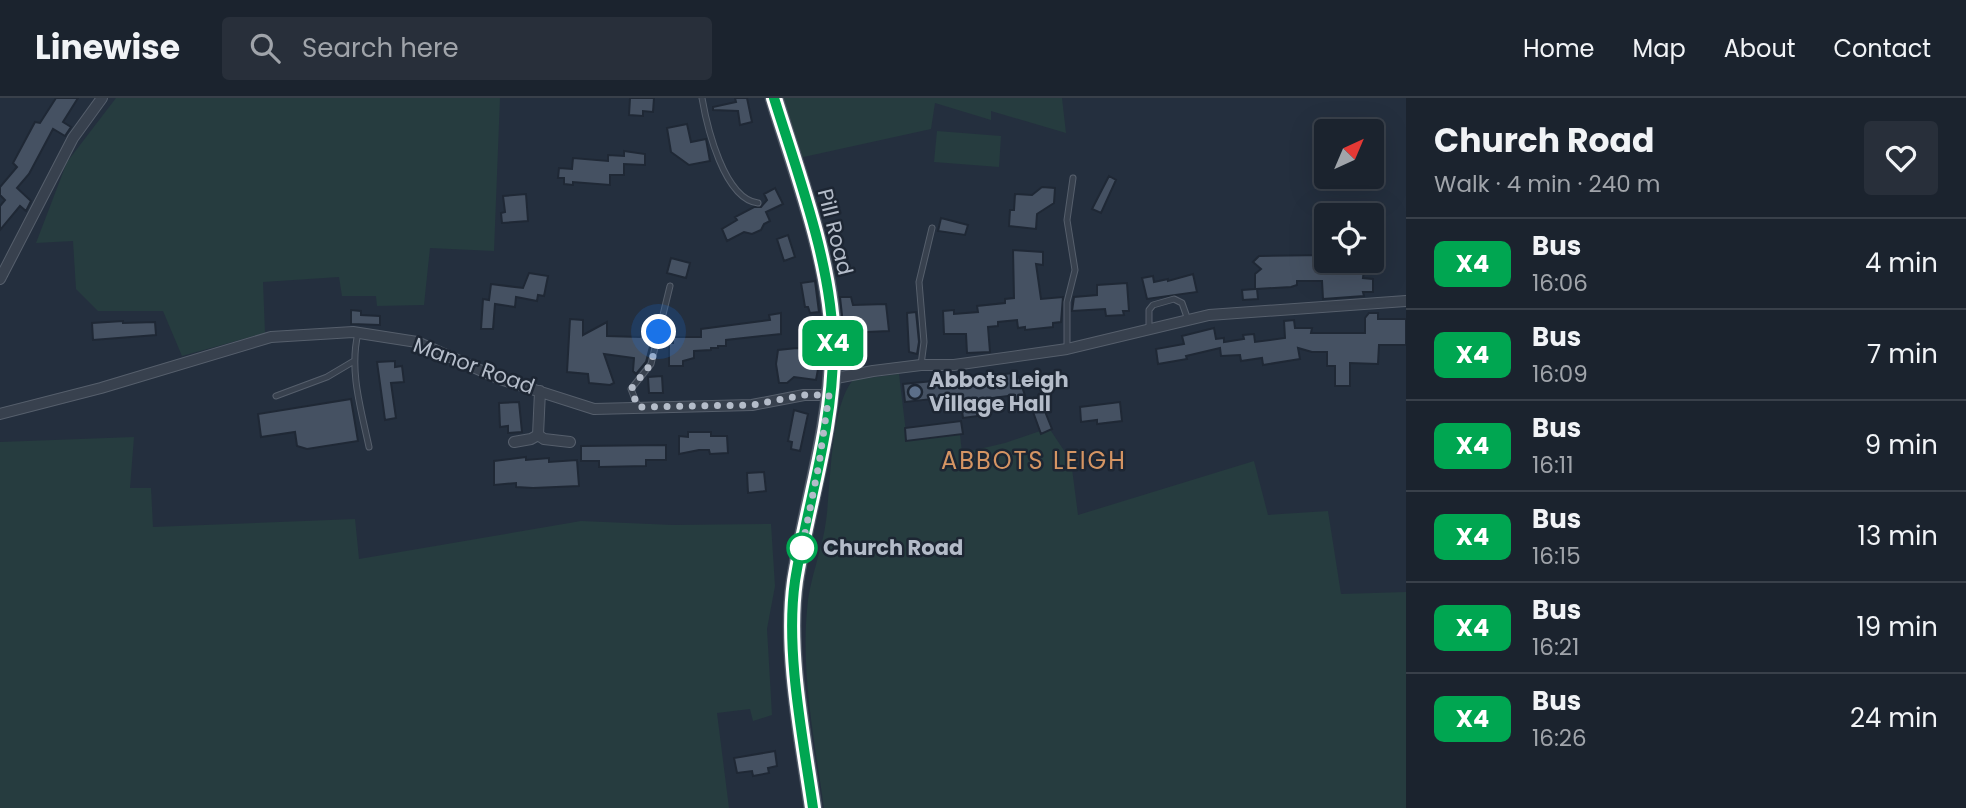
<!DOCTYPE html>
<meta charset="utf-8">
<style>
:root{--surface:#1b232e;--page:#282f3a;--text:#f1f3f6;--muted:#a0a4aa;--line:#39404a}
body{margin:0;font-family:Poppins,sans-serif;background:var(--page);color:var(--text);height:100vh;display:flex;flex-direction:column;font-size:26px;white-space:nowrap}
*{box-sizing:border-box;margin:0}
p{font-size:23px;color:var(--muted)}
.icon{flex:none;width:38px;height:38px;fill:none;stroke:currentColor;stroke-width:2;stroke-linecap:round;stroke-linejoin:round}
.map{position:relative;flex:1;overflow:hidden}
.panel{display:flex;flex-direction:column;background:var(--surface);width:560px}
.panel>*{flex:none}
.badge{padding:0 14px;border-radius:10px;font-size:24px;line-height:46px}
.needle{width:46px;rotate:44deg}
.controls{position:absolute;left:1314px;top:21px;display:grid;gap:14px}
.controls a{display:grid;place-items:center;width:70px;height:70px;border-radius:7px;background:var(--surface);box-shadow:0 7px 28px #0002,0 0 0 2px var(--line);font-size:35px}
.you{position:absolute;width:35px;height:35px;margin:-18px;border:5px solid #fff;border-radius:50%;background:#1a73e8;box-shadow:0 0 0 10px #1a73e833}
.map>.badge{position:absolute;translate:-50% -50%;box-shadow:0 0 0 4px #fff}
.round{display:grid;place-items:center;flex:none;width:74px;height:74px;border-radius:7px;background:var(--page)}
.head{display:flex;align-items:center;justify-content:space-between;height:119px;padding:0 28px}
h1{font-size:33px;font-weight:700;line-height:52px}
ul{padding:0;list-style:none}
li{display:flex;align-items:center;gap:21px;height:91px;padding:0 28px;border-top:2px solid var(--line)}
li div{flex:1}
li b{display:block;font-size:26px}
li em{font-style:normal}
li .badge{min-width:77px;font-weight:700;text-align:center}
header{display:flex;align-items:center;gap:42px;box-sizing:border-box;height:98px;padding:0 35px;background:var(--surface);border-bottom:2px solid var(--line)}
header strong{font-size:33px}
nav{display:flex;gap:38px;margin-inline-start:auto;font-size:24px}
.search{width:490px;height:63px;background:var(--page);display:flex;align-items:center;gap:18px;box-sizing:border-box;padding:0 24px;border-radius:7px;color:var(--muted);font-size:26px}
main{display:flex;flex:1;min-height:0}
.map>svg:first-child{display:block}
.green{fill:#263c3f}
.building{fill:#455162;stroke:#1f2835;stroke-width:2}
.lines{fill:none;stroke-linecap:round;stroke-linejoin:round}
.lane-casing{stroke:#565f6c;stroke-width:7}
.street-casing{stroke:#565f6c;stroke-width:12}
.primary-casing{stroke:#414a57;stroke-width:19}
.lane{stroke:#38414e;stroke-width:5}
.street{stroke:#38414e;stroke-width:10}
.primary{stroke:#56606e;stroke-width:18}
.line-casing{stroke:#fff;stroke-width:16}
.line{stroke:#00a651;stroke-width:10}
.walk{stroke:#b4bcc9;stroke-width:7;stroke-dasharray:0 12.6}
.service-dot{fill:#5c6f8a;stroke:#1d2633;stroke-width:2.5}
.stop-dot{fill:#fff;stroke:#00a651;stroke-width:3.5}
.labels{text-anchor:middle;stroke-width:5;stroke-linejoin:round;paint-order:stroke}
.street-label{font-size:21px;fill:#b4bcc9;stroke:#1d2633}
.poi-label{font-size:21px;font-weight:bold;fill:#b4bcc9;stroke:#1d2633;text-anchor:start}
.stop-label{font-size:21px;font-weight:bold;fill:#b4bcc9;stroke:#1d2633;text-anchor:start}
.quarter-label{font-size:24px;letter-spacing:2px;fill:#d59563;stroke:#1d2633}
</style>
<header>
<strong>Linewise</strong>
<div class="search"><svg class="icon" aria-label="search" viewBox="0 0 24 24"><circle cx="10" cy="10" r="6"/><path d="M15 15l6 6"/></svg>Search here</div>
<nav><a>Home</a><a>Map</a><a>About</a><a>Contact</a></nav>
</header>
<main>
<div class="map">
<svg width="1406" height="710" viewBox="0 0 1406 710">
<rect width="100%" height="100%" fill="#242f3e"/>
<!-- green -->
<path class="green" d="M 116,0 L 500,0 L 494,153 L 430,150 L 424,207 L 377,208 L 376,198 L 342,198 L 339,179 L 263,184 L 265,235 L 182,258 L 163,213 L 98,213 L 76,191 L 73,143 L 36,145 L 67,64 Z
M 781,0 L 1062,0 L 1066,35 L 991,13 L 991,22 L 935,5 L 931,31 L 799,60 Z
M 937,33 L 1001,38 L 999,69 L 934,64 Z
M 899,276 L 907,343 L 960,336 L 962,355 L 1005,345 L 1049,330 L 1071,363 L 1078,417 L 1254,363 L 1268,417 L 1328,413 L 1341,496 L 1406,494 L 1406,710 L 824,710 C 815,646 801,577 807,512 C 809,481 822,454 826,423 C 831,387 830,309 853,282 Z
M 134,339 L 130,390 L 151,390 L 153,429 L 355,421 L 359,461 L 581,423 L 673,427 L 771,426 L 775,488 L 767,531 L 772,617 L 753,623 L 750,611 L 717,615 L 729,710 L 0,710 L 0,344 Z"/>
<!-- building -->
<path class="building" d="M 56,0 L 78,0 L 63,24 L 71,29 L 65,38 L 53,31 L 29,76 L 17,90 L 31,103 L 26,113 L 20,108 L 0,132 L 0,108 L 5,102 L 0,97 L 0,89 L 17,69 L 13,65 L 35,24 L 40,25 Z
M 630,0 L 654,0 L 653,14 L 643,13 L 643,18 L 629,17 Z
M 735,0 L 747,0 L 752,24 L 740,27 L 738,13 L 713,12 L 713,9 L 736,4 Z
M 687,26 L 691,44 L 706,41 L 710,63 L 689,67 L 671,54 L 667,30 Z
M 624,53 L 645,56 L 645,67 L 624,66 L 624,77 L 610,77 L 610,87 L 573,84 L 573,87 L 564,86 L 564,80 L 558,80 L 559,70 L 572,71 L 573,60 L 608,63 L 608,57 L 624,58 Z
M 1109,78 L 1116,82 L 1101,115 L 1092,111 Z
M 1042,89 L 1055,90 L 1054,105 L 1037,116 L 1036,131 L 1009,128 L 1010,112 L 1014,112 L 1015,96 L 1032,97 Z
M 775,90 L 783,106 L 766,114 L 770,123 L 764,126 L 761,132 L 752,136 L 744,134 L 727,143 L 722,131 L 737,122 L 735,119 L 754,109 L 761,109 L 767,102 L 764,96 Z
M 526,96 L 528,123 L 502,125 L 501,115 L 505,114 L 503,98 Z
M 941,120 L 968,127 L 965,137 L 938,133 Z
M 788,137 L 795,159 L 784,163 L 777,141 Z
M 1013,152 L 1043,154 L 1043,167 L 1036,166 L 1041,201 L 1063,199 L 1061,224 L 1053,225 L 1053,229 L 1025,232 L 1025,229 L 1018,230 L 1017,222 L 998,224 L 998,228 L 988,229 L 990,254 L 967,255 L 966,236 L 944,236 L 943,213 L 954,212 L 954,216 L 978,214 L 977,208 L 1005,205 L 1005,201 L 1014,200 Z
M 1325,157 L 1325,170 L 1364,171 L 1363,180 L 1373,181 L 1373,194 L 1363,194 L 1364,198 L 1323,201 L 1322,183 L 1297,183 L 1297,187 L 1291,189 L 1257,191 L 1258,201 L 1243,202 L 1242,192 L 1255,191 L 1255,176 L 1261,171 L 1253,164 L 1259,158 Z
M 671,160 L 690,165 L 686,180 L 667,175 Z
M 529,175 L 548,178 L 544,198 L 538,197 L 537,203 L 516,199 L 515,209 L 495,206 L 493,231 L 481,231 L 483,201 L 489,202 L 491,186 L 523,190 Z
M 1193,176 L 1197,194 L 1147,201 L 1142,180 L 1153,178 L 1154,184 L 1168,181 L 1168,183 Z
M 815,183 L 819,214 L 810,215 L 808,209 L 805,209 L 801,185 Z
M 1127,185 L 1129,213 L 1123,213 L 1124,217 L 1106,218 L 1105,211 L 1072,213 L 1074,199 L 1097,197 L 1097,187 Z
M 840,199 L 851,199 L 853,207 L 886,206 L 889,233 L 844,235 Z
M 351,212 L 361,213 L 361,217 L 380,218 L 380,227 L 351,226 Z
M 916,214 L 919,244 L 917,256 L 909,254 L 907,215 Z
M 781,215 L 781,236 L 726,242 L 726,248 L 718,248 L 718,250 L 711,250 L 711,252 L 694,253 L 694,260 L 683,263 L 683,268 L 669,268 L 669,245 L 673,245 L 673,239 L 701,239 L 701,231 L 770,222 L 769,217 Z
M 1369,215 L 1378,215 L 1378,221 L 1406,221 L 1406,247 L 1379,247 L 1378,266 L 1350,265 L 1350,288 L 1335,288 L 1335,268 L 1327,268 L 1327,254 L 1312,254 L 1298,250 L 1300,261 L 1263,267 L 1262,260 L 1241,263 L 1240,257 L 1221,258 L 1220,250 L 1186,258 L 1187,261 L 1158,266 L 1156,251 L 1184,246 L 1182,238 L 1214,230 L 1216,241 L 1224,240 L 1224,244 L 1244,241 L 1243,237 L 1254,236 L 1255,244 L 1285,240 L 1284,223 L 1294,222 L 1295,230 L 1312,230 L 1311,235 L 1365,235 L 1365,220 Z
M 570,221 L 583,222 L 583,237 L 607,224 L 607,238 L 640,239 L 643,234 L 648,241 L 652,241 L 646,264 L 636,276 L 633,273 L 634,260 L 604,256 L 614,285 L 610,287 L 589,285 L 588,276 L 567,274 Z
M 123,223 L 123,225 L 155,224 L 156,237 L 93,242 L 92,225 Z
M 797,250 L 821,255 L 816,282 L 794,279 L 787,285 L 779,285 L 776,266 L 778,252 Z
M 395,263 L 395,269 L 402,268 L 404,284 L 391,285 L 396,320 L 385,322 L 377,264 Z
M 1014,275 L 1017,280 L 1019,279 L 1027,304 L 1016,305 L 1015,297 L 984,301 L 985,315 L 977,316 L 978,318 L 963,320 L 960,298 L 905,304 L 903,286 Z
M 662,278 L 663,295 L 649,295 L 648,279 Z
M 351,301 L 358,343 L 307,351 L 297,348 L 295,334 L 261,339 L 258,316 Z
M 519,304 L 522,334 L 508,335 L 508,328 L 500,329 L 499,305 Z
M 1120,304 L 1122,323 L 1097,326 L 1097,322 L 1081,324 L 1080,309 Z
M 1042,306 L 1052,331 L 1041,336 L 1032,311 Z
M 794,312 L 808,316 L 800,353 L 791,351 L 792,344 L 788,343 Z
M 961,323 L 963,336 L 906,343 L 905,330 Z
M 688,334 L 711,334 L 711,338 L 727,338 L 728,355 L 710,356 L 709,352 L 699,352 L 679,356 L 679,338 L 688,339 Z
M 666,347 L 666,362 L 646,362 L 646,368 L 599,369 L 599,363 L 581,363 L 581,348 Z
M 526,359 L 526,362 L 549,360 L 549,364 L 577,362 L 579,388 L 533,390 L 516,389 L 516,385 L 494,387 L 494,363 Z
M 764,374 L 766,393 L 748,395 L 747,375 Z
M 775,653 L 777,668 L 768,670 L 769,675 L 753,678 L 752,673 L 737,675 L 734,660 Z"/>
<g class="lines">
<!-- lane casing -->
<g class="lane-casing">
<path id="lane" d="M 702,0 C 707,29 724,101 758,105
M 1149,230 L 1149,212 L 1153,207 L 1174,201 L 1182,205 L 1188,222
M 358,235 C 349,273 361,311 369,349
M 1067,251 L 1067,204 L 1075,172 L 1067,122 L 1073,80
M 921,267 L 924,244 L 919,184 L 932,130
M 276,298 L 327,279 L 354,263
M 638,309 L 631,291 L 651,266 L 670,188"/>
</g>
<!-- street casing -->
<g class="street-casing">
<path id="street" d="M 0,181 L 73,40 L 102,0
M 831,281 L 873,273 L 921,267 L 954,267 L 1067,251 L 1209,217 L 1406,203
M 0,316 L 101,290 L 271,239 L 353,234 L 417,244 L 500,281 L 594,311 L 752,307 L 804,297 L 829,297
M 538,337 L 540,293
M 514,344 L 531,341 L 538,337 L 544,341 L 570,344"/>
</g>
<!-- primary casing -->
<g class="primary-casing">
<path id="primary" d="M 774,0 C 798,79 834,170 833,253 C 832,331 807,406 795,483 C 785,552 803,640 813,710"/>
</g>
<!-- lane -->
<use href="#lane" class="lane"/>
<!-- street -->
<use href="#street" class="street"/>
<!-- primary -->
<use href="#primary" class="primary"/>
</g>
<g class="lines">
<!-- line casing -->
<g class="line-casing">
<path id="line" d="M 774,0 C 798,77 834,172 833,253 C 833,331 807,407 795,483 C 785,553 803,640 813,710"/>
</g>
<!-- line -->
<use href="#line" class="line"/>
<!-- walk -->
<path class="walk" d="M 659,234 L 651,266 L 631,291 L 638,309 L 752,307 L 804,297 L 829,297 L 819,366 L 800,460 L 802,450"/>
</g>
<!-- markers -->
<circle class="service-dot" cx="915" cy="294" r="7"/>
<circle class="stop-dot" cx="802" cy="450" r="14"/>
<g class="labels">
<!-- street labels -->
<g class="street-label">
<text transform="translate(835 134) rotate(76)" y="7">Pill Road</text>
<text transform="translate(474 268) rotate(20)" y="7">Manor Road</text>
</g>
<!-- poi labels -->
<g class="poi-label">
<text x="929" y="289">Abbots Leigh<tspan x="929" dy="24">Village Hall</tspan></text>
</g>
<!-- stop labels -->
<g class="stop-label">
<text x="823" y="457">Church Road</text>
</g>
<!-- quarter labels -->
<g class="quarter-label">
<text x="1034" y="371">ABBOTS LEIGH</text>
</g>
</g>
</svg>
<div class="controls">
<a><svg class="needle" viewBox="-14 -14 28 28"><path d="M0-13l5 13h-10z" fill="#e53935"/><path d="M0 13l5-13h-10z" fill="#a0a4aa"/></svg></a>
<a><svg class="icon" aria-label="locate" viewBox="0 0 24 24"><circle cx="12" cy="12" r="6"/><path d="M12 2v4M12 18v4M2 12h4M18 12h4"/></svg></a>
</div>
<div class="you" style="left:659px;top:234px"></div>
<b class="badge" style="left:833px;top:245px;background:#00a651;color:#fff">X4</b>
</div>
<section class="panel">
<div class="head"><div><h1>Church Road</h1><p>Walk · 4 min · 240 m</p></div><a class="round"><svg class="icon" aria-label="heart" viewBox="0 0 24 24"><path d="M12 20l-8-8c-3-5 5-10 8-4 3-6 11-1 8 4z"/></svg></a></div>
<ul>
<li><span class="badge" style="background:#00a651;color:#fff">X4</span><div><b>Bus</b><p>16:06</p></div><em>4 min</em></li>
<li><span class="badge" style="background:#00a651;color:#fff">X4</span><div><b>Bus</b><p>16:09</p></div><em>7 min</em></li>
<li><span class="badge" style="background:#00a651;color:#fff">X4</span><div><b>Bus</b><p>16:11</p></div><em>9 min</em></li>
<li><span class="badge" style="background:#00a651;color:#fff">X4</span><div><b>Bus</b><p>16:15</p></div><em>13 min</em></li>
<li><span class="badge" style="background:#00a651;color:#fff">X4</span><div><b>Bus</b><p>16:21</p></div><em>19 min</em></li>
<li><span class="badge" style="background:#00a651;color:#fff">X4</span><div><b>Bus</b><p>16:26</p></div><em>24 min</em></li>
</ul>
</section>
</main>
